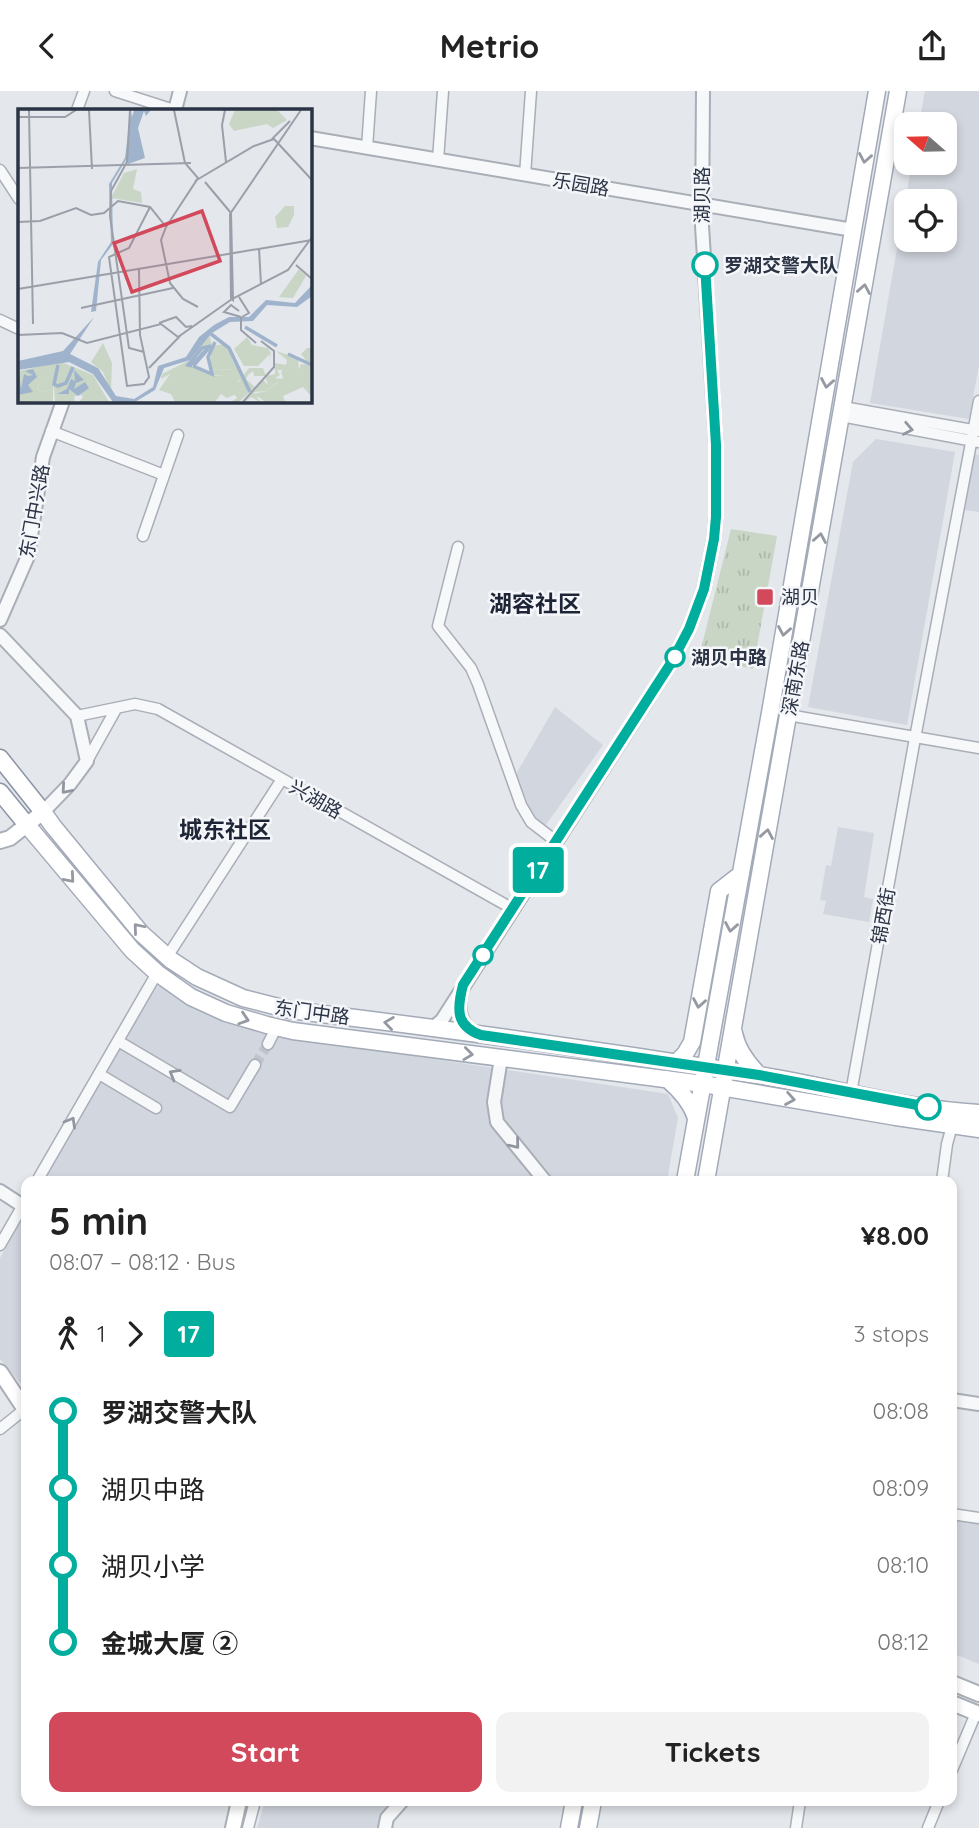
<!DOCTYPE html>
<meta charset="utf-8">
<style>
:root{--surface:#fff;--page:#f2f2f2;--text:#222;--muted:#767676;--accent:#d1495b}
body{margin:0;font-family:Quicksand,"Noto Sans SC",sans-serif;background:var(--page);color:var(--text);height:100vh;display:flex;flex-direction:column;font-size:26px;white-space:nowrap}
*{box-sizing:border-box;margin:0}
p{font-size:23px;color:var(--muted)}
.icon{flex:none;width:38px;height:38px;fill:none;stroke:currentColor;stroke-width:2;stroke-linecap:round;stroke-linejoin:round}
.map{position:relative;flex:1;overflow:hidden}
.details{position:absolute;left:21px;top:1085px;width:936px;height:630px;display:flex;flex-direction:column;background:var(--surface);border-radius:14px;box-shadow:0 4px 10px #0003}
.details>*{flex:none}
.badge{padding:0 14px;border-radius:5px;font-size:24px;line-height:46px}
.needle{width:46px;rotate:290deg}
.buttons{position:absolute;left:894px;top:21px;display:grid;gap:14px}
.buttons a{display:grid;place-items:center;width:63px;height:63px;border-radius:14px;background:var(--surface);box-shadow:0 4px 10px #0003;font-size:35px}
.map>.badge{position:absolute;translate:-50% -50%;box-shadow:0 0 0 4px #fff}
.legs{display:flex;align-items:center;gap:10px;height:77px;padding:0 28px;font-size:23px}
.legs p{margin-inline-start:auto}
.overview{display:flex;align-items:center;justify-content:space-between;height:119px;padding:0 28px}
h1{font-size:38px;font-weight:700;line-height:52px}
.primary-button{display:flex;gap:14px;margin-top:auto;padding:14px 28px}
.primary-button a{flex:1;height:80px;border-radius:14px;background:var(--accent);color:#fff;font-size:28px;font-weight:700;line-height:80px;text-align:center}
.primary-button a+a{background:var(--page);color:var(--text)}
ul{padding:0 28px;list-style:none}
li{display:flex;align-items:center;gap:24px;height:77px;font-size:26px}
li i{display:grid;place-items:center;width:10px;height:100%;margin:0 9px;background:currentColor}
li i::after{content:'';width:18px;height:18px;margin:-9px;border:5px solid;border-radius:50%;background:var(--surface)}
li p{margin-inline-start:auto}
li:first-child i{background:linear-gradient(#0000 50%,currentColor 0)}
li:last-child i{background:linear-gradient(currentColor 50%,#0000 0)}
header{display:flex;justify-content:space-between;align-items:center;height:91px;padding:0 28px;background:var(--surface);font-size:32px;font-weight:700}
.map>svg:first-child{display:block}
.built{fill:#d2d6de;fill-rule:evenodd}
.grass{fill:url(#grass-tufts)}
.lines{fill:none;stroke-linecap:round;stroke-linejoin:round}
.minor-tunnel{stroke:#bfc3cb;stroke-width:10;stroke-dasharray:10 5;stroke-linecap:butt}
.minor-casing{stroke:#a9aeb7;stroke-width:13}
.tertiary-casing{stroke:#a9aeb7;stroke-width:16}
.secondary-casing{stroke:#a9aeb7;stroke-width:18}
.primary-casing{stroke:#a3abb8;stroke-width:19}
.trunk-casing{stroke:#8b94a3;stroke-width:19}
.minor{stroke:#f7f8fa;stroke-width:10}
.tertiary{stroke:#f7f8fa;stroke-width:12}
.secondary{stroke:#fff;stroke-width:14}
.primary{stroke:#fff;stroke-width:16}
.trunk{stroke:#fff;stroke-width:16}
.oneway{stroke:#959aa2}
.oneway2{stroke:#9196a0}
.line-1-casing{stroke:#fff;stroke-width:16}
.line-1{stroke:#01ad9c;stroke-width:10}
.stop-1-dot{fill:#fff;stroke:#01ad9c;stroke-width:3.5}
.poi-dot{fill:#d1495b;stroke:#f4f6f9;stroke-width:2.5}
.labels{text-anchor:middle;stroke-width:5;stroke-linejoin:round;paint-order:stroke}
.street-label{font-size:19px;fill:#2b3445;stroke:#f4f6f9}
.stop-label{font-size:19px;font-weight:bold;fill:#2b3445;stroke:#f4f6f9;text-anchor:start}
.poi-label{font-size:19px;fill:#2b3445;stroke:#f4f6f9;text-anchor:start}
.quarter-label{font-size:23px;font-weight:bold;fill:#1d2536;stroke:#f4f6f9}
.inset-river{fill:none;stroke:#9fb4cc;stroke-width:3.5}
.inset-road{fill:none;stroke:#9a9fa9;stroke-width:2}
.view{fill:#d1495b;fill-opacity:0.15;stroke:#d1495b;stroke-width:3.5}
.inset-edge{fill:none;stroke:#2b3445;stroke-width:3.5}
</style>
<header><svg class="icon" aria-label="back" viewBox="0 0 24 24"><path d="M15 5l-7 7 7 7"/></svg>Metrio<svg class="icon" aria-label="share" viewBox="0 0 24 24"><path d="M12 15V3M7 8l5-5 5 5M5 13v7h14v-7"/></svg></header>
<div class="map">
<svg width="979" height="1737" viewBox="0 0 979 1737">
<defs>
<pattern id="grass-tufts" width="24" height="20" patternUnits="userSpaceOnUse" patternTransform="scale(1.75)"><rect width="24" height="20" fill="#c9d6c5"/><path d="M3 7l-1-3M5 7V3M7 7l1-3M15 17l-1-3M17 17v-4M19 17l1-3" fill="none" stroke="#adb8ab"/></pattern>
</defs>
<rect width="100%" height="100%" fill="#e4e7ec"/>
<!-- built -->
<path class="built" d="M 925,0 L 979,0 L 979,274 L 969,328 L 870,312 L 912,72 L 945,72 L 945,33 L 919,33 ZM 906,110 L 945,110 L 945,149 L 906,149 Z
M 876,348 L 955,361 L 907,634 L 808,616 L 853,371 Z
M 974,363 L 979,364 L 979,421 L 965,419 Z
M 555,616 L 603,654 L 545,735 L 535,726 L 529,716 L 516,683 Z
M 838,736 L 874,742 L 864,806 L 873,808 L 869,831 L 823,823 L 826,810 L 820,809 L 826,774 L 831,775 Z
M 163,894 L 280,945 L 668,1003 L 678,1027 L 667,1090 L 44,1090 L 156,896 Z
M 26,1122 L 26,1299 L 0,1268 L 0,1167 Z
M 952,1426 L 979,1430 L 979,1573 L 952,1562 Z
M 265,1710 L 410,1710 L 392,1731 L 391,1737 L 257,1737 Z"/>
<!-- grass -->
<path class="grass" d="M 731,438 L 777,445 L 753,578 L 699,566 Z"/>
<g class="lines">
<!-- minor-tunnel -->
<path class="minor-tunnel" d="M 255,974 L 268,953"/>
<!-- minor casing -->
<g class="minor-casing">
<path id="minor" d="M 115,0 L 174,19
M 77,19 L 84,0
M 367,57 L 371,0
M 438,69 L 443,0
M 0,79 L 19,108
M 525,84 L 531,0
M 0,229 L 19,238
M 843,316 L 978,340
M 841,325 L 979,351
M 51,340 L 164,384
M 143,445 L 178,344
M 458,456 L 438,535 L 471,577 L 478,593 L 521,714 L 531,731 L 557,751
M 788,624 L 979,657
M 77,625 L 135,613 L 158,618 L 513,818
M 87,670 L 116,618
M 167,866 L 282,688
M 118,950 L 230,1016 L 255,974
M 268,953 L 276,937
M 99,983 L 156,1017
M 851,1002 L 915,647 L 979,310
M 37,1090 L 157,882
M 942,1090 L 947,1053 L 952,1035
M 0,1154 L 26,1109
M 0,1338 L 25,1318
M 952,1423 L 979,1427
M 952,1679 L 976,1622
M 248,1737 L 255,1710
M 796,1737 L 800,1710
M 928,1737 L 939,1710"/>
</g>
<!-- tertiary casing -->
<g class="tertiary-casing">
<path id="tertiary" d="M 175,19 L 180,0
M 310,47 L 853,139
M 0,529 L 28,465 L 43,366 L 63,310
M 0,544 L 77,625 L 87,670 L 70,693 L 43,721
M 461,901 C 458,919 459,933 475,942
M 428,937 L 435,935 L 442,929 L 671,572 L 689,538 L 704,498 L 714,448 L 716,426 L 716,354 L 702,135 L 703,0
M 501,967 L 494,1011 L 497,1031 L 545,1090
M 0,1100 L 23,1115
M 952,1309 L 979,1313
M 385,1737 L 387,1727 L 402,1710"/>
</g>
<!-- secondary casing -->
<g class="secondary-casing">
<path id="secondary" d="M 0,750 L 10,747 L 43,721
M 0,1281 L 26,1320
M 952,1592 L 979,1603
M 952,1612 L 979,1623
M 233,1737 L 239,1710"/>
</g>
<!-- primary casing -->
<g class="primary-casing">
<path id="primary" d="M 43,721 L 53,735 L 141,842 L 171,869 L 197,886 L 243,907 L 290,919 C 449,938 607,960 764,985 C 836,997 907,1018 979,1022
M 27,734 L 132,859 L 157,882 L 191,906 L 226,922 L 267,934 L 293,940 L 703,993 L 896,1026 L 979,1038
M 734,942 C 737,959 747,972 759,984
M 676,972 L 685,963 L 692,951 L 719,800 L 741,783
M 667,988 C 680,999 691,1011 696,1027
M 685,1090 L 770,622 L 877,0
M 706,1090 L 898,0
M 569,1737 L 574,1710
M 588,1737 L 593,1710"/>
</g>
<!-- trunk casing -->
<g class="trunk-casing">
<path id="trunk" d="M 0,667 L 43,721
M 0,701 L 27,734"/>
</g>
<!-- minor -->
<use href="#minor" class="minor"/>
<!-- tertiary -->
<use href="#tertiary" class="tertiary"/>
<!-- secondary -->
<use href="#secondary" class="secondary"/>
<!-- primary -->
<use href="#primary" class="primary"/>
<!-- trunk -->
<use href="#trunk" class="trunk"/>
</g>
<!-- one-way arrows -->
<defs><path id="oneway-chevron" d="M-2-3.5L2.5 0L-2 3.5" fill="none" stroke-width="1.6" stroke-linecap="round" stroke-linejoin="round" transform="scale(1.75)"/></defs>
<g class="oneway">
<use href="#oneway-chevron" transform="translate(865 67) rotate(100)"/>
<use href="#oneway-chevron" transform="translate(864 198) rotate(-80)"/>
<use href="#oneway-chevron" transform="translate(827 292) rotate(100)"/>
<use href="#oneway-chevron" transform="translate(820 447) rotate(-80)"/>
<use href="#oneway-chevron" transform="translate(784 540) rotate(100)"/>
<use href="#oneway-chevron" transform="translate(767 743) rotate(-80)"/>
<use href="#oneway-chevron" transform="translate(70 787) rotate(49)"/>
<use href="#oneway-chevron" transform="translate(731 836) rotate(100)"/>
<use href="#oneway-chevron" transform="translate(138 837) rotate(-130)"/>
<use href="#oneway-chevron" transform="translate(699 912) rotate(100)"/>
<use href="#oneway-chevron" transform="translate(244 928) rotate(18)"/>
<use href="#oneway-chevron" transform="translate(389 932) rotate(-172)"/>
<use href="#oneway-chevron" transform="translate(468 963) rotate(7)"/>
<use href="#oneway-chevron" transform="translate(790 1008) rotate(10)"/>
</g>
<g class="oneway2">
<use href="#oneway-chevron" transform="translate(908 338) rotate(11)"/>
<use href="#oneway-chevron" transform="translate(66 698) rotate(131)"/>
<use href="#oneway-chevron" transform="translate(174 983) rotate(-150)"/>
<use href="#oneway-chevron" transform="translate(71 1031) rotate(-60)"/>
<use href="#oneway-chevron" transform="translate(515 1053) rotate(51)"/>
</g>
<g class="lines">
<!-- line-1 casing -->
<g class="line-1-casing">
<path id="line-1" d="M 705,174 L 716,354 L 716,426 L 714,448 L 704,498 L 689,538 L 671,572 L 463,894 C 457,917 455,935 481,944 L 759,984 L 928,1016"/>
</g>
<!-- line-1 -->
<use href="#line-1" class="line-1"/>
</g>
<!-- markers -->
<g class="stop-1-dot">
<circle cx="705" cy="174" r="12"/>
<circle cx="675" cy="566" r="9"/>
<circle cx="483" cy="864" r="9"/>
<circle cx="928" cy="1016" r="12"/>
</g>
<rect class="poi-dot" x="756" y="497" width="18" height="18" rx="3.5"/>
<g class="labels">
<!-- street labels -->
<g class="street-label">
<text transform="translate(581 93) rotate(10)" y="7">乐园路</text>
<text transform="translate(702 104) rotate(-90)" y="7">湖贝路</text>
<text transform="translate(34 420) rotate(-80)" y="7">东门中兴路</text>
<text transform="translate(795 587) rotate(-80)" y="7">深南东路</text>
<text transform="translate(316 708) rotate(30)" y="7">兴湖路</text>
<text transform="translate(883 825) rotate(-80)" y="7">锦西街</text>
<text transform="translate(312 921) rotate(8)" y="7">东门中路</text>
</g>
<!-- stop labels -->
<g class="stop-label">
<text x="724" y="181">罗湖交警大队</text>
<text x="691" y="573">湖贝中路</text>
</g>
<!-- poi labels -->
<g class="poi-label">
<text x="781" y="513">湖贝</text>
</g>
<!-- quarter labels -->
<g class="quarter-label">
<text x="535" y="521">湖容社区</text>
<text x="225" y="747">城东社区</text>
</g>
</g>
<!-- overview -->
<g transform="translate(18 18)">
<rect width="294" height="294" fill="#e4e7ec"/>
<path d="M 217,1 L 259,1 L 269,11 L 255,19 L 249,15 L 216,22 L 211,15 ZM 119,60 L 115,80 L 123,83 L 124,94 L 93,89 L 106,64 ZM 267,97 L 276,97 L 276,106 L 270,118 L 259,119 L 257,108 ZM 281,160 L 288,167 L 275,189 L 261,188 ZM 192,227 L 194,237 L 206,235 L 211,239 L 217,261 L 193,260 L 192,236 L 184,238 L 186,247 L 179,242 ZM 289,239 L 294,239 L 294,288 L 285,278 L 265,287 L 267,293 L 248,293 L 235,285 L 249,282 L 265,269 L 263,263 L 273,251 L 280,249 L 281,260 L 283,255 L 292,256 L 283,245 ZM 174,250 L 175,255 L 167,256 L 183,258 L 194,267 L 217,266 L 225,282 L 209,289 L 203,285 L 197,293 L 157,293 L 153,285 L 141,281 L 152,265 L 143,270 L 144,265 ZM 43,254 L 73,266 L 89,293 L 61,293 L 65,288 L 62,285 L 56,288 L 57,293 L 37,293 L 36,278 L 29,283 L 19,281 L 23,269 L 14,285 L 0,288 L 0,262 Z" fill="#c9d6c5"/>
<path d="M 229,228 L 234,236 L 250,239 L 253,244 L 251,255 L 252,245 L 240,257 L 226,257 L 216,240 ZM 85,234 L 94,254 L 93,282 L 85,263 L 73,253 ZM 258,242 L 280,249 L 273,251 L 268,261 L 259,261 L 262,266 L 257,269 L 265,270 L 267,281 L 259,273 L 249,282 L 236,283 L 242,293 L 233,288 L 227,293 L 245,271 L 250,276 L 247,267 L 236,267 L 235,262 L 230,266 L 228,270 L 237,278 L 221,293 L 213,293 L 219,289 L 214,282 L 221,284 L 225,280 L 219,278 L 222,270 L 219,273 L 210,267 L 193,266 L 193,260 L 215,261 L 207,257 L 212,247 L 224,268 L 231,259 L 245,259 L 248,267 L 257,265 L 257,254 L 268,256 L 269,251 ZM 43,253 L 75,266 L 91,293 L 80,293 L 73,283 L 66,284 L 77,275 L 71,275 L 56,262 L 46,277 L 38,278 L 37,261 L 23,267 L 15,259 Z" fill="#c9d6c5"/>
<path d="M 19,267 L 23,269 L 19,281 L 29,283 L 35,278 L 35,292 L 0,293 L 0,287 L 14,284 L 12,275 Z" fill="#c9d6c5"/>
<path d="M 113,1 L 114,8 L 116,1 L 133,1 L 128,7 L 126,2 L 120,19 L 127,49 L 110,55 L 108,51 L 94,74 L 95,135 L 83,151 L 78,202 L 73,203 L 80,153 L 93,133 L 91,75 L 107,49 ZM 294,176 L 294,187 L 279,198 L 249,196 L 235,212 L 212,213 L 194,224 L 172,251 L 146,259 L 137,281 L 117,293 L 95,293 L 75,265 L 51,253 L 0,261 L 0,252 L 45,242 L 76,208 L 52,245 L 80,259 L 98,287 L 116,290 L 135,278 L 140,257 L 168,248 L 181,228 L 196,216 L 211,208 L 231,208 L 248,191 L 277,194 ZM 15,260 L 19,268 L 10,276 L 15,283 L 0,286 L 1,263 L 3,280 L 6,265 L 10,267 L 15,266 L 7,262 ZM 56,261 L 66,271 L 58,274 L 56,280 L 67,273 L 71,279 L 60,287 L 51,280 L 51,285 L 39,285 L 49,280 L 53,270 L 57,272 Z" fill="#9fb4cc"/>
<path class="inset-river" d="M 227,218 L 259,237M 193,225 L 211,239 L 232,283M 270,245 L 294,256M 40,256 L 36,275 L 40,277 L 48,274 L 55,258M 174,256 L 191,238M 176,256 L 190,240M 174,257 L 170,256 L 184,239 L 193,237M 175,257 L 194,265 L 190,248 L 197,233"/>
<path class="inset-road" d="M 11,1 L 15,215M 71,1 L 74,60M 112,1 L 109,53 L 93,82 L 92,107 L 111,239 L 126,243M 207,1 L 204,16 L 208,53M 0,8 L 47,8 L 58,1M 254,30 L 272,12M 0,59 L 173,54M 177,72 L 236,37 L 256,30 L 294,71M 187,73 L 213,104M 212,105 L 213,189 L 215,191 L 213,104M 212,105 L 283,1M 0,113 L 22,112 L 58,99 L 73,106 L 86,104 L 100,92 L 132,98 L 148,118 L 143,131 L 152,174 L 165,190 L 180,198M 148,118 L 180,69 L 167,54 L 156,1M 241,139 L 243,176M 278,156 L 294,170M 121,160 L 122,226 L 131,268 L 126,275 L 109,277 L 91,148 L 111,139 L 132,98M 0,180 L 294,131M 221,188 L 231,204 L 224,208M 63,199 L 155,179M 221,202 L 213,196 L 206,203 L 223,208M 223,208 L 223,221 L 238,234M 141,214 L 158,208 L 168,218 L 174,217M 0,226 L 44,224 L 69,234 L 143,215 L 160,228 L 214,190 L 270,161 L 294,128M 131,259 L 162,227M 225,293 L 256,258 L 256,242 L 243,232"/>
<path class="view" d="M 184,102 L 202,152 L 114,183 L 96,134 Z"/>
<rect width="294" height="294" class="inset-edge"/>
</g>
</svg>
<div class="buttons">
<a><svg class="needle" viewBox="-14 -14 28 28"><path d="M0-13l5 13h-10z" fill="#e53935"/><path d="M0 13l5-13h-10z" fill="#767676"/></svg></a>
<a><svg class="icon" aria-label="locate" viewBox="0 0 24 24"><circle cx="12" cy="12" r="6"/><path d="M12 2v4M12 18v4M2 12h4M18 12h4"/></svg></a>
</div>
<b class="badge" style="left:538px;top:779px;background:#01ad9c;color:#fff">17</b>
<section class="details">
<div class="overview"><div><h1>5 min</h1><p>08:07 – 08:12 · Bus</p></div><b>¥8.00</b></div>
<div class="legs"><svg class="icon" aria-label="walk" viewBox="0 0 24 24"><circle cx="13" cy="4" r="2"/><path d="M13 8l-2 6 4 7M11 14l-3 7M7 12l3-4h3l4 4"/></svg>1<svg class="icon" aria-label="forward" viewBox="0 0 24 24"><path d="M9 5l7 7-7 7"/></svg><b class="badge" style="background:#01ad9c;color:#fff">17</b><p>3 stops</p></div>
<ul>
<li><i style="color:#01ad9c"></i><b>罗湖交警大队</b><p>08:08</p></li>
<li><i style="color:#01ad9c"></i><span>湖贝中路</span><p>08:09</p></li>
<li><i style="color:#01ad9c"></i><span>湖贝小学</span><p>08:10</p></li>
<li><i style="color:#01ad9c"></i><b>金城大厦 ②</b><p>08:12</p></li>
</ul>
<div class="primary-button"><a>Start</a><a>Tickets</a></div>
</section>
</div>
